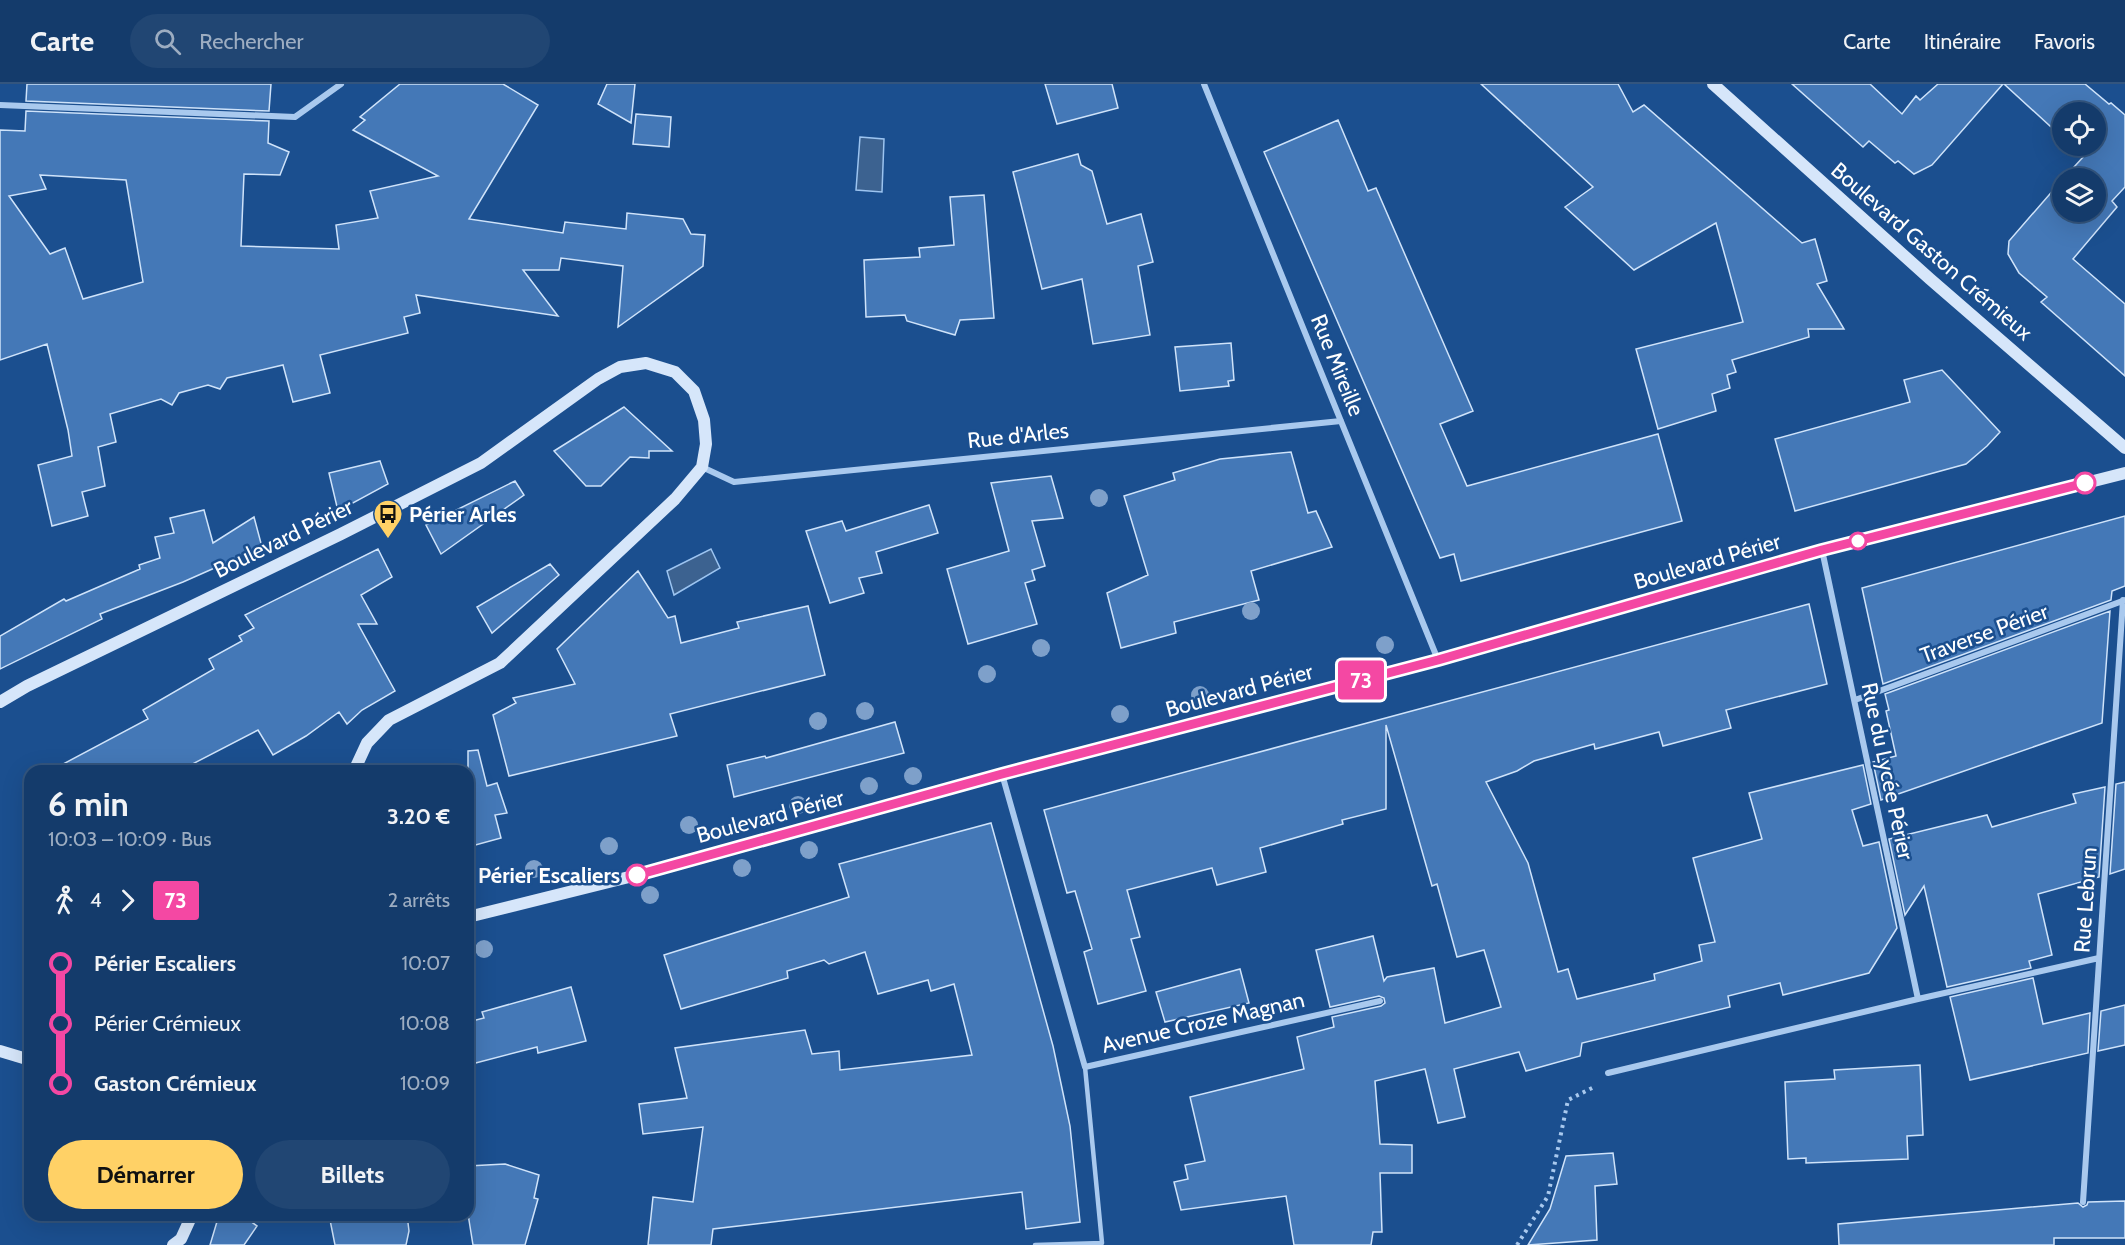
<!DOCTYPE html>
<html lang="fr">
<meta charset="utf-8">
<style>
:root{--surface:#143b6b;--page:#214673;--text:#f1f3f6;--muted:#9dadc1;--line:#33557e;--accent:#ffd166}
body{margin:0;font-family:Cabin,sans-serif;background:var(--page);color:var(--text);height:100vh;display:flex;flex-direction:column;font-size:22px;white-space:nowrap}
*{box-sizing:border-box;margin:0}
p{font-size:20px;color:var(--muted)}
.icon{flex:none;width:33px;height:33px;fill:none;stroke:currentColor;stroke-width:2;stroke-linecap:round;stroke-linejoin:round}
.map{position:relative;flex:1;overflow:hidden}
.drawer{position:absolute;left:24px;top:681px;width:450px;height:456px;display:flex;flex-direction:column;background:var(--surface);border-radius:18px;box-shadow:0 6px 24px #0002,0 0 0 2px var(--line)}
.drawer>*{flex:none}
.badge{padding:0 12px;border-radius:4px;font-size:21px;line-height:39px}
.controls{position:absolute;left:2052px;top:18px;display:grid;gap:12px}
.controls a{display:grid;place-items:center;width:54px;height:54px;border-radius:50%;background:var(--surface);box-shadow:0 6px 24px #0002,0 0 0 2px var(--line);font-size:30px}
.map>.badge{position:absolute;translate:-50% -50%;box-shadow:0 0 0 3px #fff}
.legs{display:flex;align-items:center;gap:9px;height:66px;padding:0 24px;font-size:20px}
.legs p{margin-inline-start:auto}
.overview{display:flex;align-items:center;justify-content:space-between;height:102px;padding:0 24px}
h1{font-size:33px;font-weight:800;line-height:45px}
.primary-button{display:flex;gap:12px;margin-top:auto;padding:12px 24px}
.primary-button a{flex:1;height:69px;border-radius:36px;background:var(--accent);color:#111;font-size:24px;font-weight:800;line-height:69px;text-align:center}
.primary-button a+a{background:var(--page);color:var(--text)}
ul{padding:0 24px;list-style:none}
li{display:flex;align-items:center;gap:21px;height:60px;font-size:22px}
li i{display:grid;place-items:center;width:9px;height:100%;margin:0 8px;background:currentColor}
li i::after{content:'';width:15px;height:15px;margin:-8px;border:4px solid;border-radius:50%;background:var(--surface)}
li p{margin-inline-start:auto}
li:first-child i{background:linear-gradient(#0000 50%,currentColor 0)}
li:last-child i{background:linear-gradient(currentColor 50%,#0000 0)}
header{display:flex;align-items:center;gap:36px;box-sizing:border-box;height:84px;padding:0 30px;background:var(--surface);border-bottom:2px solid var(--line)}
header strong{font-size:28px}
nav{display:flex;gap:33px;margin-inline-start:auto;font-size:21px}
.search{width:420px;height:54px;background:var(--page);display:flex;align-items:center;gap:15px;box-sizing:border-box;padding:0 21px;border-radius:33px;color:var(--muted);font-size:22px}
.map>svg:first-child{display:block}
.water{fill:#3c6290;stroke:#9cc4f0;stroke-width:1.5}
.building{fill:#4478b7;stroke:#cfe3fa;stroke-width:1.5;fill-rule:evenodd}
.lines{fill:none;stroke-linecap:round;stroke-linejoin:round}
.path{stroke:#a9c9ee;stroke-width:4;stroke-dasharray:3 4.5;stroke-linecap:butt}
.lane{stroke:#a9c9ee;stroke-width:4.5}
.street{stroke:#a9c9ee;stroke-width:6}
.secondary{stroke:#d6e6fa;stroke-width:12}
.tree{fill:#7ea0ca}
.line-1-casing{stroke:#fff;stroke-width:14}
.line-1{stroke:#f448a3;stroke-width:9}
.stop-1-dot{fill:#fff;stroke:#f448a3;stroke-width:3}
.labels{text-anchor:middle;stroke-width:5;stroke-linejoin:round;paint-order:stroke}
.street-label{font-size:22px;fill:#fff;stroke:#1b4f8f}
.poi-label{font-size:22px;font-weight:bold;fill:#fff;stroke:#1b4f8f;text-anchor:start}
.stop-label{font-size:22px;font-weight:bold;fill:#fff;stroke:#1b4f8f;text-anchor:end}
</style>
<header>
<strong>Carte</strong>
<div class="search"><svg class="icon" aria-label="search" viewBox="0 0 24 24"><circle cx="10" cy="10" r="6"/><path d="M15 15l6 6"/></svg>Rechercher</div>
<nav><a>Carte</a><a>Itinéraire</a><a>Favoris</a></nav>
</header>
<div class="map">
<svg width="2125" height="1161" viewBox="0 0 2125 1161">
<rect width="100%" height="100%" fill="#1b4f8f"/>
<!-- water -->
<path class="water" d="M 860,53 L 884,55 L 882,108 L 856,106 Z
M 711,465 L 720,484 L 674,511 L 667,487 Z"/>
<!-- building -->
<path class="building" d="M 27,0 L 271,0 L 269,27 L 26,17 Z
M 400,0 L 503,0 L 538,21 L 469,135 L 563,149 L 565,138 L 626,145 L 627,129 L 683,135 L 691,150 L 705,151 L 703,182 L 618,243 L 623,182 L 561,174 L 559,186 L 523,186 L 558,232 L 416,211 L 420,229 L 404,233 L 408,249 L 320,271 L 330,309 L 293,318 L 283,281 L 227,294 L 220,305 L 208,301 L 179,309 L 172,321 L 161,315 L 110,330 L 116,358 L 98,363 L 105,402 L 82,408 L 88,432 L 52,442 L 38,381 L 72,372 L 68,346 L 47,260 L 0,276 L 0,46 L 25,47 L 26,27 L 269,37 L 268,59 L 289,68 L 280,91 L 244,90 L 241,162 L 339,165 L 336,141 L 378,134 L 370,107 L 438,92 L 353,46 L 365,36 L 360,33 ZM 40,91 L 126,96 L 143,198 L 83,215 L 65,164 L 50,170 L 9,112 L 46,105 Z
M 607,0 L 635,0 L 631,39 L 598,20 Z
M 1045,0 L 1112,0 L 1118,24 L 1057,40 Z
M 1481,0 L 1618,0 L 1633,28 L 1644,21 L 1802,159 L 1815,155 L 1827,197 L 1817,200 L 1844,245 L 1808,245 L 1809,253 L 1732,276 L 1736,288 L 1727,291 L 1730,304 L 1712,310 L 1716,327 L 1658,345 L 1636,265 L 1743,238 L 1716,139 L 1634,186 L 1565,123 L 1593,103 Z
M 1792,0 L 1870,0 L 1902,30 L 1916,12 L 1920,16 L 1938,0 L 2003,0 L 1932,81 L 1914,90 L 1898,77 L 1895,79 L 1869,57 L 1863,63 Z
M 2004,0 L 2085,0 L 2109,20 L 2111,19 L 2125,31 L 2125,103 L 2112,117 L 2117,123 L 2073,175 L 2125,220 L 2125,292 L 2041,218 L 2047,213 L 2019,189 L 2008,170 L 2009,157 L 2062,96 L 2062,128 L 2096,128 L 2096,94 L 2064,94 L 2084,72 L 2072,62 L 2096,62 L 2096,28 L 2062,28 L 2062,53 Z
M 636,30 L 671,33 L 669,63 L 633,60 Z
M 1338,36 L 1368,107 L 1376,104 L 1473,327 L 1440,340 L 1467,402 L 1658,350 L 1682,437 L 1461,497 L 1454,470 L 1440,474 L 1264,68 Z
M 1078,70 L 1081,81 L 1092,87 L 1107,140 L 1141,130 L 1153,178 L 1138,182 L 1150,251 L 1093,260 L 1082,195 L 1042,205 L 1013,88 Z
M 984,111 L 994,234 L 960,236 L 955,251 L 907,237 L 905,231 L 866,233 L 864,176 L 920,173 L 919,164 L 954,161 L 950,113 Z
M 1231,259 L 1234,296 L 1228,297 L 1229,302 L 1180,307 L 1175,263 Z
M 1942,286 L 2000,348 L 1987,362 L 1966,380 L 1795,427 L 1775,355 L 1910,318 L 1904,296 Z
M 624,323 L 672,367 L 649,367 L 649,374 L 630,373 L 601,402 L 586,402 L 554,367 Z
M 1291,368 L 1308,429 L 1316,427 L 1332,463 L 1251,487 L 1259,516 L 1174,538 L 1176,549 L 1121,564 L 1107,509 L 1148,491 L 1124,412 L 1175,396 L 1173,389 L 1220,375 Z
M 380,377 L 388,400 L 338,427 L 329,389 Z
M 1051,392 L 1063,434 L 1032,437 L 1045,482 L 1032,486 L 1035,496 L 1025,499 L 1037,540 L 968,560 L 947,485 L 1009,467 L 991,399 Z
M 515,397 L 524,411 L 441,470 L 426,441 Z
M 929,421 L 938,449 L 876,468 L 882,489 L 859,494 L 864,509 L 830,519 L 806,447 L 842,437 L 846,447 Z
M 204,426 L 213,459 L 254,433 L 262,463 L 183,498 L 100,530 L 102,535 L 0,585 L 0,552 L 64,515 L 66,517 L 140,485 L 139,481 L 160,474 L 155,453 L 174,449 L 170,434 Z
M 2125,432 L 2125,502 L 2112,507 L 2111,516 L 1883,600 L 1862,504 Z
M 378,465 L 392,493 L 361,511 L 377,540 L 358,540 L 395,607 L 362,626 L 347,640 L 339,628 L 306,652 L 273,671 L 258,646 L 179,687 L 50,687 L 148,635 L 143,626 L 214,585 L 209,575 L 242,557 L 239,552 L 254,544 L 245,531 Z
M 550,480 L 559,491 L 492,549 L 477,523 Z
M 638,487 L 668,534 L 675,532 L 681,559 L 739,544 L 737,538 L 808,522 L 825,591 L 670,630 L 677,652 L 509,692 L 493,631 L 516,619 L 513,614 L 575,600 L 557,565 Z
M 1809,520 L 1827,600 L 1726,626 L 1731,644 L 1663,662 L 1659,648 L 1595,665 L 1594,660 L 1534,677 L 1517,687 L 1486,698 L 1528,779 L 1558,888 L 1568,885 L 1577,915 L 1655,896 L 1654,890 L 1702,877 L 1699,861 L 1715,858 L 1693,774 L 1762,755 L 1749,709 L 1863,681 L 1871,720 L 1852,726 L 1863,762 L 1879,758 L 1897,844 L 1869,889 L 1783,911 L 1780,899 L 1728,912 L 1730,923 L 1582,959 L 1580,972 L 1526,987 L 1519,968 L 1454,985 L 1465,1033 L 1438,1039 L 1425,985 L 1375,997 L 1380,1060 L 1412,1061 L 1412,1089 L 1380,1089 L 1382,1148 L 1373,1148 L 1371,1161 L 1294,1161 L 1286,1112 L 1181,1126 L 1174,1098 L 1188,1095 L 1185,1081 L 1205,1077 L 1190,1013 L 1304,985 L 1297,953 L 1334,943 L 1332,933 L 1381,922 L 1385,919 L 1384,914 L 1379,912 L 1330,923 L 1316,866 L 1373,852 L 1384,897 L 1387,893 L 1434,884 L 1445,939 L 1501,923 L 1484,866 L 1457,873 L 1437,800 L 1432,802 L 1386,641 L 1386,725 L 1342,736 L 1343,740 L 1260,764 L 1266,788 L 1217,801 L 1212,784 L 1127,806 L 1140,853 L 1131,855 L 1146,907 L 1098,920 L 1084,868 L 1092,865 L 1075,807 L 1067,809 L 1044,726 Z
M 2110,527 L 2102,639 L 1881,716 L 1873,678 L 1896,672 L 1886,627 L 1889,626 L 1885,610 Z
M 895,638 L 904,669 L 734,713 L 727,681 L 765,672 L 766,674 Z
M 478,666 L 487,702 L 497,699 L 507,729 L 495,731 L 501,754 L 468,763 L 468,667 Z
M 2125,698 L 2125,785 L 2110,790 L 2116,700 Z
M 2105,703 L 2099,793 L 2038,810 L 2052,871 L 2029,877 L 2031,884 L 1947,903 L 1924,802 L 1905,831 L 1889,755 L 1987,731 L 1992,743 L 2076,719 L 2073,710 Z
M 991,739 L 1053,962 L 1063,1009 L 1070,1042 L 1080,1138 L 1026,1145 L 1022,1108 L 713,1145 L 711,1161 L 648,1161 L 653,1113 L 693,1118 L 703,1043 L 643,1050 L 639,1020 L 687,1014 L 675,964 L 805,946 L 812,970 L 839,967 L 840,986 L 972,971 L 954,900 L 931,907 L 928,896 L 878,910 L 865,868 L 829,880 L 824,876 L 787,887 L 788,894 L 681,925 L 664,871 L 849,813 L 839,780 Z
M 1240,885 L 1249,919 L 1165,938 L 1156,908 Z
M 2033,894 L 2043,940 L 2090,929 L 2088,969 L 1970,996 L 1950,913 Z
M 571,903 L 586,957 L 538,969 L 537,963 L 468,981 L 468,938 L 484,934 L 482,928 Z
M 2125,921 L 2125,961 L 2098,967 L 2101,927 Z
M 1920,981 L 1923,1051 L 1907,1052 L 1908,1075 L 1806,1079 L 1806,1074 L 1788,1075 L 1785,998 L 1835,995 L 1834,986 Z
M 1613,1069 L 1617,1100 L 1595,1102 L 1597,1156 L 1528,1161 L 1550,1125 L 1566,1072 Z
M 505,1080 L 539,1091 L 534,1114 L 538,1115 L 525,1161 L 473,1161 L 468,1130 L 468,1082 Z
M 2125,1117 L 2125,1154 L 2054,1154 L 2054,1161 L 1839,1161 L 1838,1140 L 2078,1119 L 2083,1123 L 2087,1121 L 2088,1118 Z
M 219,1131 L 242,1131 L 257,1142 L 244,1161 L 210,1161 Z
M 329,1131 L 407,1131 L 409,1147 L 406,1161 L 335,1161 Z"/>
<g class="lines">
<!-- path -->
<path class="path" d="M 1517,1161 L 1548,1112 L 1568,1016 L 1594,1003"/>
<!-- lane -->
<path class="lane" d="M 1035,1161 L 1102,1159 L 1085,983"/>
<!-- street -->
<path class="street" d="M 1204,0 L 1438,576
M 0,21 L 295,33 L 341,0
M 702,383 L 734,398 L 1341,337
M 1855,616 L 2125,516
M 1002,690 L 1085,983 L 1380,917
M 1918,915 L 2099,874
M 1608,989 L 1918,915 L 1822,466
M 2083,1118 L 2123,516"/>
<!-- secondary -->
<path class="secondary" d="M 1713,0 L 1930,195 L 2125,364
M 0,618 L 27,602 L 341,450 L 481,379 L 598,295 L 620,283 L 646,279 L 675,288 L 694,307 L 704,336 L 706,360 L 702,383 L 675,415 L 500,579 L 389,636 L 367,659 L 354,687
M 468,833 L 637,791 L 1002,690 L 1438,576 L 1822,466 L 2125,389
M 0,967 L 30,976
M 173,1161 L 181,1155 L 192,1131"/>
</g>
<!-- trees -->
<g class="tree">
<circle cx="1099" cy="414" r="9"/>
<circle cx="1251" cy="527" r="9"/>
<circle cx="1385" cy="561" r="9"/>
<circle cx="1041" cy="564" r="9"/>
<circle cx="987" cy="590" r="9"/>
<circle cx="1200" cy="611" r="9"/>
<circle cx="865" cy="627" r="9"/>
<circle cx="1120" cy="630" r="9"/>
<circle cx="818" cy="637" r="9"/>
<circle cx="913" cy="692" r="9"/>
<circle cx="869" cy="702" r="9"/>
<circle cx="798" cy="721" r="9"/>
<circle cx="689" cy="741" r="9"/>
<circle cx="609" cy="762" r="9"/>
<circle cx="809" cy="766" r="9"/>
<circle cx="742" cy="784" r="9"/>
<circle cx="534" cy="785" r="9"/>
<circle cx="650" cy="811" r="9"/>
<circle cx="484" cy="865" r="9"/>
</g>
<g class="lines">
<!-- line-1 casing -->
<g class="line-1-casing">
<path id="line-1" d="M 637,791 L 1002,690 L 1438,576 L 1822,466 L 2085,399"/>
</g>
<!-- line-1 -->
<use href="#line-1" class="line-1"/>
</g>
<!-- icons -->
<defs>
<g id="bus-pin" transform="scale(1.5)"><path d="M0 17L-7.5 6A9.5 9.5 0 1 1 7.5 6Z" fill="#ffd166" stroke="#1b4f8f"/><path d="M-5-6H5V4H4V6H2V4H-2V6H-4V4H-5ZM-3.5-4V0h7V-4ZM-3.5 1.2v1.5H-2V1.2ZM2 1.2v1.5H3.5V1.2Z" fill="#111"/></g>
</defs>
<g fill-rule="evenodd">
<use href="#bus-pin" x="388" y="430"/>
</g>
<!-- markers -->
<g class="stop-1-dot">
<circle cx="2085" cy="399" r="10"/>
<circle cx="1858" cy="457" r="8"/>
<circle cx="637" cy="791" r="10"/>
</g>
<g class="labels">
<!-- street labels -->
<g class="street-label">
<text transform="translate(1932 167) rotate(41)" y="8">Boulevard Gaston Crémieux</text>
<text transform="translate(1338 281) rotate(68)" y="8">Rue Mireille</text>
<text transform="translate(1018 351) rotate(-6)" y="8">Rue d'Arles</text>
<text transform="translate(283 454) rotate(-26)" y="8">Boulevard Périer</text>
<text transform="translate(1707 477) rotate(-16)" y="8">Boulevard Périer</text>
<text transform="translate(1984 549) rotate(-20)" y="8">Traverse Périer</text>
<text transform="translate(1239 606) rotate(-15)" y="8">Boulevard Périer</text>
<text transform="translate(1888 687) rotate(78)" y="8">Rue du Lycée Périer</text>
<text transform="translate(770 732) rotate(-15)" y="8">Boulevard Périer</text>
<text transform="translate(2085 816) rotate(-86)" y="8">Rue Lebrun</text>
<text transform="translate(1203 938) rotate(-13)" y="8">Avenue Croze Magnan</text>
</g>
<!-- poi labels -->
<g class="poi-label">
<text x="409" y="438">Périer Arles</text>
</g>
<!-- stop labels -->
<g class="stop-label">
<text x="620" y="799">Périer Escaliers</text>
</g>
</g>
</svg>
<div class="controls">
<a><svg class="icon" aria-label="locate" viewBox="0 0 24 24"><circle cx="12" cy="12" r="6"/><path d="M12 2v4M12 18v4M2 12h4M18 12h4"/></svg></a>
<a><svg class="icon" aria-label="layers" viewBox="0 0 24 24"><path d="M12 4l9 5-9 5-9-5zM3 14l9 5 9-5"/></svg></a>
</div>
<b class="badge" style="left:1361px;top:596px;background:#f448a3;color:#fff">73</b>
<section class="drawer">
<div class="overview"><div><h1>6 min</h1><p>10:03 – 10:09 · Bus</p></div><b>3.20 €</b></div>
<div class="legs"><svg class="icon" aria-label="walk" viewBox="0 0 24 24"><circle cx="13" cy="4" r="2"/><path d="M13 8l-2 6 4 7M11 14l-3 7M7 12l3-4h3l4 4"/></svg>4<svg class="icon" aria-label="forward" viewBox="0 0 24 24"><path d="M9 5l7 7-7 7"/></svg><b class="badge" style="background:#f448a3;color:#fff">73</b><p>2 arrêts</p></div>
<ul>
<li><i style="color:#f448a3"></i><b>Périer Escaliers</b><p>10:07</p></li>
<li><i style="color:#f448a3"></i><span>Périer Crémieux</span><p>10:08</p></li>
<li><i style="color:#f448a3"></i><b>Gaston Crémieux</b><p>10:09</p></li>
</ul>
<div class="primary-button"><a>Démarrer</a><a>Billets</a></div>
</section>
</div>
